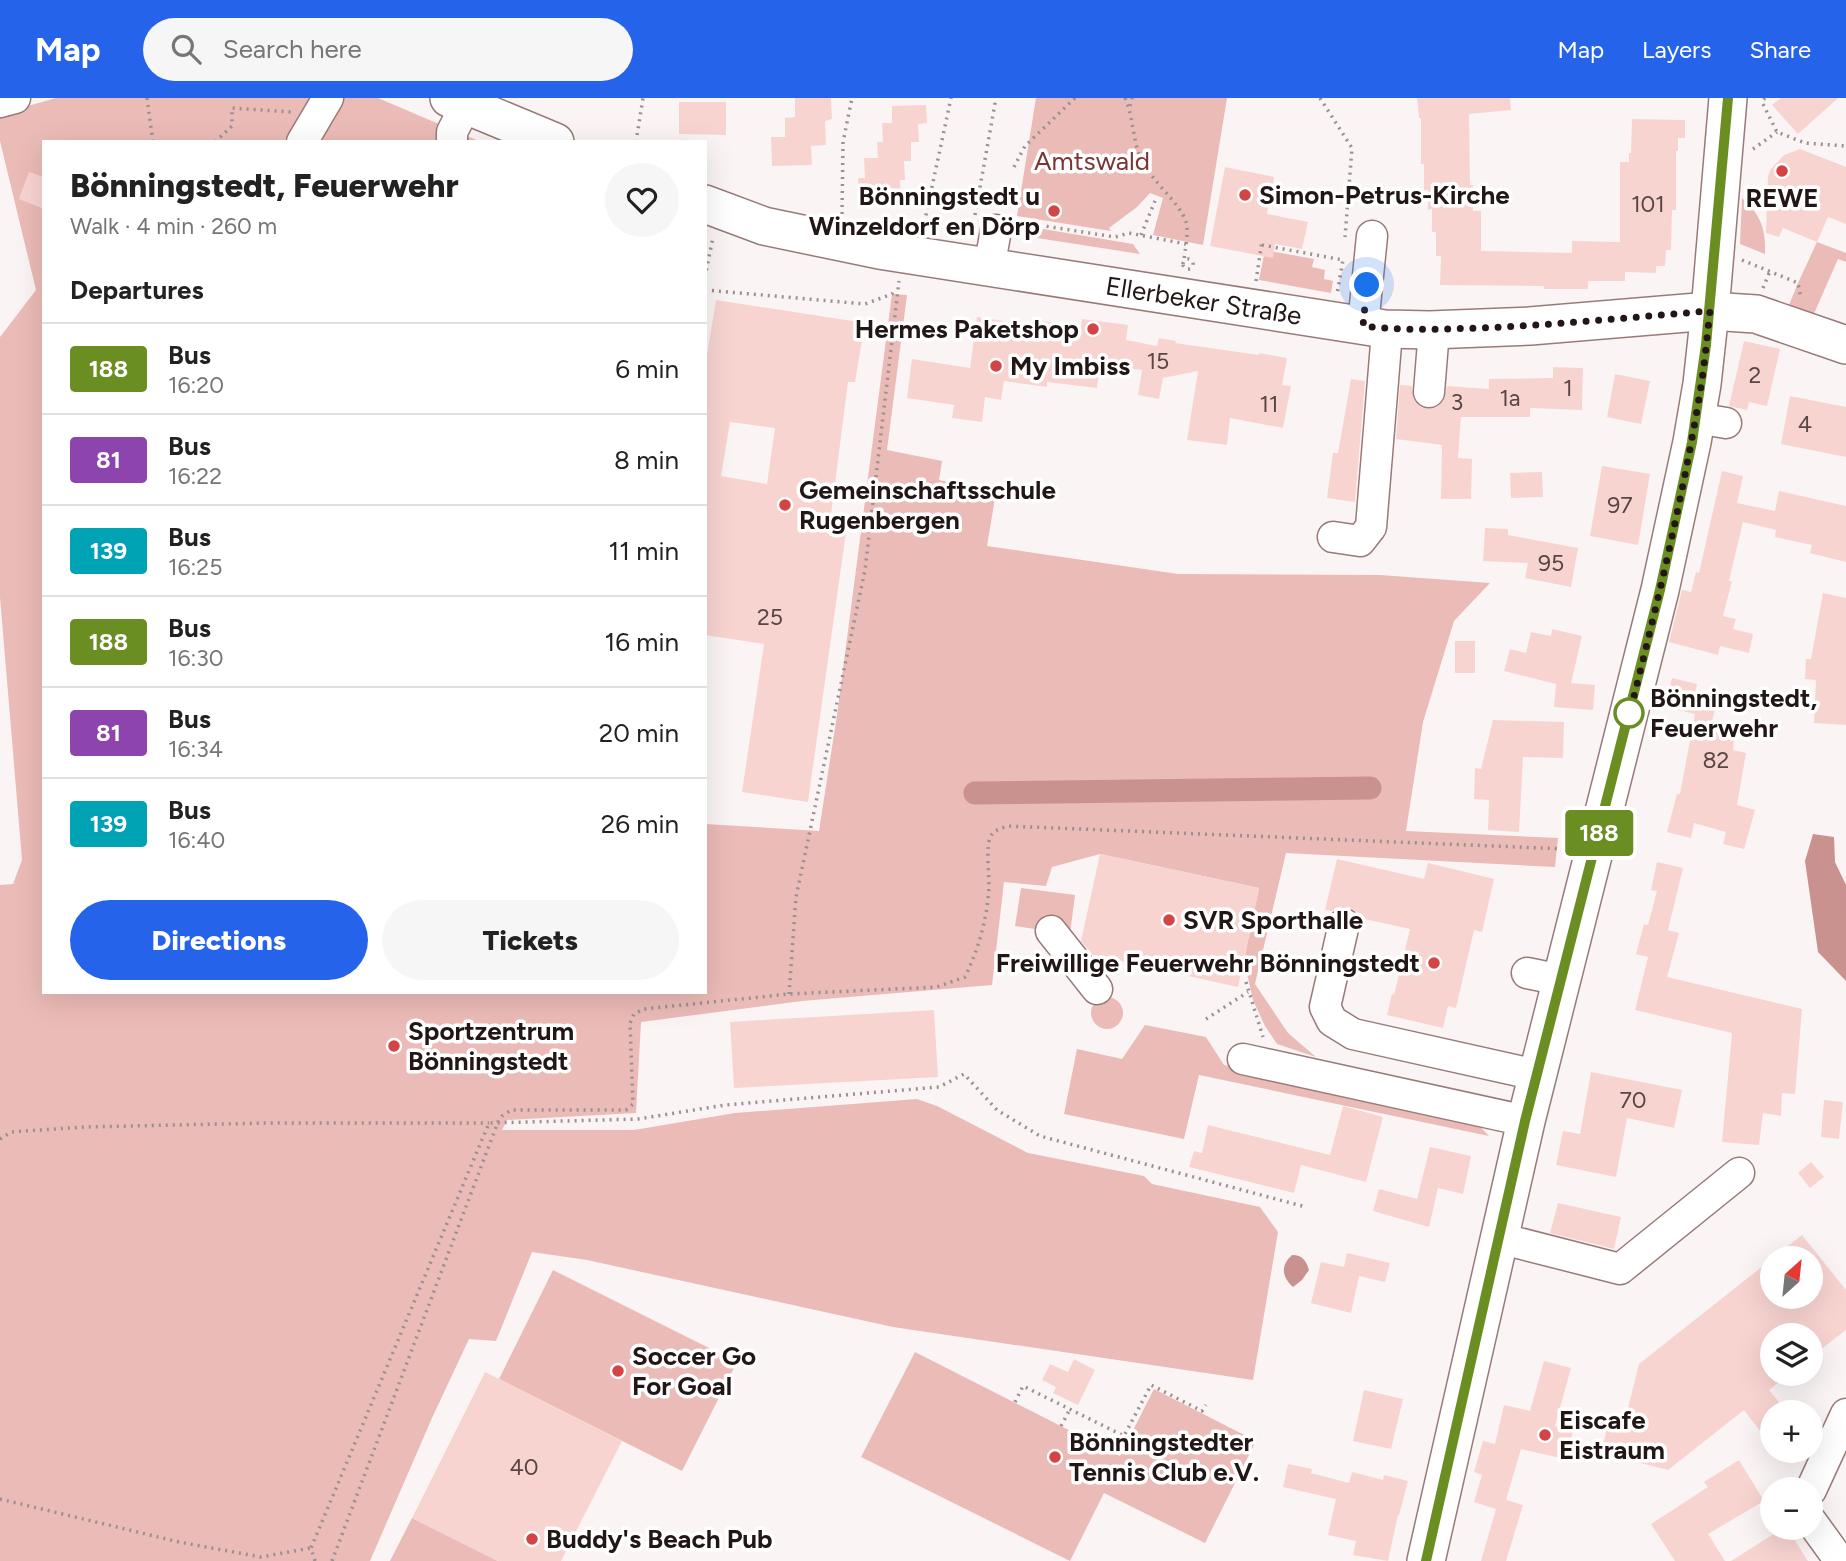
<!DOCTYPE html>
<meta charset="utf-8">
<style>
:root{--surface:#fff;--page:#f6f6f6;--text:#222;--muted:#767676;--line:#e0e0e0;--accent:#2563eb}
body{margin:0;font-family:Figtree,sans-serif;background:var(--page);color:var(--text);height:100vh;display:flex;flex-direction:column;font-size:26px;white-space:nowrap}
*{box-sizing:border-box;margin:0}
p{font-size:23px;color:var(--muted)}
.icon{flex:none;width:38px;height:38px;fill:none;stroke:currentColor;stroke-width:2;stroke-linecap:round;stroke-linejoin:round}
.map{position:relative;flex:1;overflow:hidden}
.details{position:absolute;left:42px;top:42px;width:665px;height:854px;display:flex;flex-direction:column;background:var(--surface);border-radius:0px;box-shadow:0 7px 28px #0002}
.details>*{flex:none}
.badge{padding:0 14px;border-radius:5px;font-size:24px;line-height:46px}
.needle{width:46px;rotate:27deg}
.buttons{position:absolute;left:1760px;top:1148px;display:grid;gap:14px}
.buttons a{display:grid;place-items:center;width:63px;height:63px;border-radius:50%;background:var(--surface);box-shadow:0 7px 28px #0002;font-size:35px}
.you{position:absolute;width:35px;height:35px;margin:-18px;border:5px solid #fff;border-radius:50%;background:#1a73e8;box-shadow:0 0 0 10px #1a73e833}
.map>.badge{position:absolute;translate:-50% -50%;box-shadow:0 0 0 4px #fff}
h2{padding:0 28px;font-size:26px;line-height:63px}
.round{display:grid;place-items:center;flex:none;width:74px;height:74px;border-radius:37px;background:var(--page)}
.headline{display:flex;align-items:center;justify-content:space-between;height:119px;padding:0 28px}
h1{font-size:33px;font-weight:800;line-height:52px}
.primary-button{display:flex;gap:14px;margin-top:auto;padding:14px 28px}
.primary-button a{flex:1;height:80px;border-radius:42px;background:var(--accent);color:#fff;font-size:28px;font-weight:800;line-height:80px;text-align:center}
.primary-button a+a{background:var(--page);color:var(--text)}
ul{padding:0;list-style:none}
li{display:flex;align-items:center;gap:21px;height:91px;padding:0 28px;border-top:2px solid var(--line)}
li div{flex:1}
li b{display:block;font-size:26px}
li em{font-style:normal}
li .badge{min-width:77px;font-weight:700;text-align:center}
header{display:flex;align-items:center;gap:42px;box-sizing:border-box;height:98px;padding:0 35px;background:var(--accent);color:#fff}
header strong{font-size:33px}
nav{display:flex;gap:38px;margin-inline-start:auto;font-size:24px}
.search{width:490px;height:63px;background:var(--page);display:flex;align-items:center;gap:18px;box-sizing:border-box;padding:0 24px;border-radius:38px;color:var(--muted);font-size:26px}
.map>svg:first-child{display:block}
.green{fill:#ebbbb7}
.water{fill:#ca928e}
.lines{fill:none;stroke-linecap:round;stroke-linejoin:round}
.canal{stroke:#ca928e;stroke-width:23}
.building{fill:#f8d4d1;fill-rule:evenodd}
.minor-casing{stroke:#987b79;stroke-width:33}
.major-casing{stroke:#987b79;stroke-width:40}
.path{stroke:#999090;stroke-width:3.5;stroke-dasharray:2 5;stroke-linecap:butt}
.minor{stroke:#fff;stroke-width:30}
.major{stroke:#fff;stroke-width:37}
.line-casing{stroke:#fff;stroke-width:16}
.line{stroke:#6b8e23;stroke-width:10}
.walk{stroke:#221716;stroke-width:7;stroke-dasharray:0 12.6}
.poi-dot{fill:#d34445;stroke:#fff;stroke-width:2.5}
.stop-dot{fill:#fff;stroke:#6b8e23;stroke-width:3.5}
.labels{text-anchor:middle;stroke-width:7;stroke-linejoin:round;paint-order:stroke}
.number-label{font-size:23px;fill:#584645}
.park-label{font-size:26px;fill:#7b3533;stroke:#fff}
.poi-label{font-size:26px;font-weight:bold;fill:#221716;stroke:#fff;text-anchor:start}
.street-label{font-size:26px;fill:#221716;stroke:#fff}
.stop-label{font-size:26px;font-weight:bold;fill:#221716;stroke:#fff;text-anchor:start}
</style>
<header>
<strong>Map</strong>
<div class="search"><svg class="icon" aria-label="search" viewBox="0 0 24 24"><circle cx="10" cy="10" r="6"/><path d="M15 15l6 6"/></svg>Search here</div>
<nav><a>Map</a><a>Layers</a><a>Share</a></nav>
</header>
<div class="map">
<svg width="1846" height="1463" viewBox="0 0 1846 1463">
<rect width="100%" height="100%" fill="#fbf4f4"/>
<!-- green -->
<path class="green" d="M 56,0 L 378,0 L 481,44 L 44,44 L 44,894 L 705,894 L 705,726 L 819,733 L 837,617 L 892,196 L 907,197 L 887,352 L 942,363 L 939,382 L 996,394 L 987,448 L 1178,476 L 1380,477 L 1490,485 L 1454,523 L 1423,624 L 1406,733 L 1558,740 L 1555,769 L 1286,755 L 1255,886 L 1288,935 L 1316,959 L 1277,946 L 1265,928 L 1253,902 L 1244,862 L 1259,790 L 1100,756 L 1052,769 L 1046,788 L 1004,784 L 992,887 L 802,903 L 641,924 L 636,1015 L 507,1022 L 502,1032 L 634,1032 L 735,1015 L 917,1001 L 937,1008 L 1028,1055 L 1144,1078 L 1152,1086 L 1260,1109 L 1278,1134 L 1253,1282 L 893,1229 L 587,1162 L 532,1154 L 496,1243 L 469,1241 L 432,1320 L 370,1463 L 0,1463 L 0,787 L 13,786 L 22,762 L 0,499 L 0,239 L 36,192 L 0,43 L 0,16 Z
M 1036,0 L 1227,0 L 1203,147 L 1153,137 L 1163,100 L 1150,95 L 1137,109 L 1109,130 L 1111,133 L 1017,118 Z
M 1742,100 C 1761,118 1766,130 1765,156 L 1740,146 Z
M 1013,126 L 1133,146 L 1140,156 L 1018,137 Z
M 1817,144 L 1846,155 L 1846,164 L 1838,161 L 1813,218 L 1787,212 L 1798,185 Z
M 1265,152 L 1314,161 L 1312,169 L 1325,172 L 1324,181 L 1333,183 L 1331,195 L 1259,182 Z
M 1021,790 L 1075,797 L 1070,836 L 1015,828 Z
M1091 915a16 16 0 1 1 32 0a16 16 0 1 1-32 0Z
M 1145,927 L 1206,939 L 1224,967 L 1469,1017 L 1489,1038 L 1199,977 L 1184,1041 L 1064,1016 L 1077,951 L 1122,961 Z
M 553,1172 L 737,1264 L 682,1373 L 499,1281 Z
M 915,1254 L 1120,1358 L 1154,1291 L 1256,1343 L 1205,1445 L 1104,1395 L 1070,1463 L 861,1359 Z
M 412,1420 L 498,1463 L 390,1463 Z"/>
<!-- water -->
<path class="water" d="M 1813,736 L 1834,739 L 1835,764 L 1846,787 L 1846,883 L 1818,854 L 1805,763 Z
M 1292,1157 C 1303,1157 1306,1163 1309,1172 L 1302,1182 L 1293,1189 C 1282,1179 1280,1168 1292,1157 Z"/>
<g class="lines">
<!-- canal -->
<path class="canal" d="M 975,695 L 1370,690"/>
</g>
<!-- building -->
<path class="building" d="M 795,0 L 831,0 L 832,21 L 825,23 L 826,47 L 811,48 L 812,67 L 772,68 L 771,39 L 785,39 L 785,20 L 795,19 Z
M 1417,0 L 1510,0 L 1511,12 L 1469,16 L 1470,87 L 1473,87 L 1473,113 L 1481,113 L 1481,153 L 1572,155 L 1572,143 L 1620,144 L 1620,64 L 1629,64 L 1629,55 L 1631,55 L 1632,21 L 1685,22 L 1685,40 L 1678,40 L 1678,53 L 1676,53 L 1676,112 L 1672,112 L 1671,152 L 1666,152 L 1665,168 L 1656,168 L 1656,175 L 1625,174 L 1625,183 L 1588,183 L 1588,191 L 1544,191 L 1544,188 L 1440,187 L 1441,158 L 1436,158 L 1436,134 L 1432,134 L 1432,111 L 1428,112 L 1428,92 L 1424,92 L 1424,66 L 1421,66 L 1421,20 L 1419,20 Z
M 1781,0 L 1838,0 L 1798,36 L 1772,7 Z
M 679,4 L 726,4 L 726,37 L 679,36 Z
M 926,7 L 927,25 L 918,26 L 919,44 L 911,44 L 911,63 L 904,63 L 905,82 L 900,82 L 901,104 L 859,106 L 858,80 L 865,80 L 864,60 L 878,60 L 877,44 L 883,44 L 882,25 L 892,25 L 892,8 Z
M 1800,51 L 1846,69 L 1846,126 L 1828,119 L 1817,144 L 1783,130 L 1779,139 L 1766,135 L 1768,78 L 1771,71 L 1784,57 Z
M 1225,69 L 1274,79 L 1267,116 L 1308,124 L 1302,151 L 1275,146 L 1273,160 L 1210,148 Z
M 29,74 L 44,79 L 44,111 L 19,101 Z
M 716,202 L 865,225 L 855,284 L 848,284 L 831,417 L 848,420 L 808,704 L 742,694 L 764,546 L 705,537 L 705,269 ZM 730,324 L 775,330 L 767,386 L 721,378 Z
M 977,219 L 1036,228 L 1037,222 L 1081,229 L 1082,221 L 1128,227 L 1126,242 L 1157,248 L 1159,240 L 1176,243 L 1175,245 L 1259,257 L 1259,255 L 1287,260 L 1282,287 L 1291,288 L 1283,330 L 1230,320 L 1227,347 L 1187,342 L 1198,273 L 1163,280 L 1159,301 L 1138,297 L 1142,272 L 1100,267 L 1097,290 L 1047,284 L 1047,289 L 1004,283 L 1001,302 L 985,299 L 982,324 L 952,320 L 954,307 L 907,300 L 912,261 L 970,270 Z
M 1744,243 L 1780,251 L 1767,308 L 1749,304 L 1747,312 L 1729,308 Z
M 1553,269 L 1583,270 L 1582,312 L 1530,310 L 1530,319 L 1461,319 L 1458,360 L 1472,361 L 1471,401 L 1441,401 L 1442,347 L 1396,341 L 1400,287 L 1412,288 L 1414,302 L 1420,309 L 1428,311 L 1437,309 L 1443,304 L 1447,288 L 1489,291 L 1489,281 L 1553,280 Z
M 1615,276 L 1650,283 L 1641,326 L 1607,319 Z
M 1351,281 L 1365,283 L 1355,404 L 1327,400 L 1333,355 L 1338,355 Z
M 1790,298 L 1846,309 L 1846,359 L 1781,346 Z
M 1602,368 L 1650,376 L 1638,447 L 1590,438 Z
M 1722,373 L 1743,378 L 1737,405 L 1775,413 L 1779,393 L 1846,408 L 1846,464 L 1810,455 L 1812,447 L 1775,439 L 1776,432 L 1743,424 L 1729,483 L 1732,483 L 1723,518 L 1736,521 L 1733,531 L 1753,536 L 1749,555 L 1720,548 L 1718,557 L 1669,544 L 1682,492 L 1691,494 L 1696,474 L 1699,475 Z
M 1542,374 L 1543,399 L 1511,400 L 1510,375 Z
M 1485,430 L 1508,431 L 1508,437 L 1578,450 L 1571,489 L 1525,480 L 1528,465 L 1483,463 Z
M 1823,495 L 1846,500 L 1846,627 L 1814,625 L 1816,582 L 1805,581 L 1806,561 L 1811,561 Z
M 1552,531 L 1582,538 L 1571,585 L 1595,587 L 1593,612 L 1554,609 L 1556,586 L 1504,573 L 1510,551 L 1526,555 L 1531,534 L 1551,538 Z
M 1455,543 L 1475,543 L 1475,575 L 1455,575 Z
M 1672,580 L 1697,586 L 1695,596 L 1717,602 L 1710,632 L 1735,636 L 1733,652 L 1746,655 L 1737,707 L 1755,712 L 1744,751 L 1723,746 L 1726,734 L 1694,725 L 1691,740 L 1667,734 L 1677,696 L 1680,696 L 1695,616 L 1665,609 Z
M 1493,622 L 1564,624 L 1563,660 L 1523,659 L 1519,734 L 1488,732 L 1489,702 L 1474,701 L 1475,670 L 1481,671 Z
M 1100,756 L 1259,790 L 1238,889 L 1093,857 L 1081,843 Z
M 1337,761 L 1424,781 L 1428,765 L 1494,781 L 1482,834 L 1474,832 L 1456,910 L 1448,908 L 1443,930 L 1387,917 L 1392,896 L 1394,897 L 1410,831 L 1360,820 L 1355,813 L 1349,809 L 1340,809 L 1332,813 L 1325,812 Z
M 1657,764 L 1683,770 L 1668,832 L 1679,835 L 1667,879 L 1802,911 L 1795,996 L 1782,995 L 1781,1018 L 1763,1015 L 1759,1047 L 1722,1044 L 1732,935 L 1635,912 L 1648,859 L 1636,856 L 1644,826 L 1648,827 L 1657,793 L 1651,792 Z
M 934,912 L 938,979 L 734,990 L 730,924 Z
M 1591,974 L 1682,992 L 1674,1030 L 1627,1020 L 1616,1079 L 1556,1067 L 1563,1033 L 1580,1036 Z
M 1824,1002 L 1843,1004 L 1839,1041 L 1821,1039 Z
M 1343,1008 L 1383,1019 L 1366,1084 L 1301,1067 L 1294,1095 L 1189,1069 L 1194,1053 L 1202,1055 L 1208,1027 L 1330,1057 Z
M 1430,1049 L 1471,1058 L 1463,1096 L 1438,1090 L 1429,1129 L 1373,1113 L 1379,1091 L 1417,1101 Z
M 1811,1064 L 1824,1079 L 1810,1090 L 1798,1075 Z
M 1558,1105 L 1621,1119 L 1614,1151 L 1550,1135 Z
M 1802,1137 L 1846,1192 L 1846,1232 L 1811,1259 L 1811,1237 L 1773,1237 L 1773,1276 L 1790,1276 L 1769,1292 L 1787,1314 L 1773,1314 L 1773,1350 L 1744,1312 L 1668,1372 L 1601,1355 L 1610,1319 L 1625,1322 L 1639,1266 ZM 1773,1160 L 1811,1160 L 1811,1199 L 1773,1199 Z
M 1347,1155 L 1390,1165 L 1385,1184 L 1359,1178 L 1351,1215 L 1311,1205 L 1321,1164 L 1344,1169 Z
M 1074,1261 L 1095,1272 L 1078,1307 L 1053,1295 L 1056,1289 L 1042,1282 L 1050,1266 L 1068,1274 Z
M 1544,1263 L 1571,1270 L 1555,1328 L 1573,1333 L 1565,1361 L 1521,1351 L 1506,1402 L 1523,1407 L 1506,1463 L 1481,1463 L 1496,1411 L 1474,1404 L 1482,1377 L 1474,1374 L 1483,1343 L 1495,1346 L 1504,1307 L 1530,1313 Z
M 485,1274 L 622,1343 L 561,1463 L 498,1463 L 412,1420 Z
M 1364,1292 L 1403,1301 L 1391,1351 L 1353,1343 Z
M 1739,1362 L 1764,1403 L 1708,1436 L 1725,1463 L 1675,1463 L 1651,1426 L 1708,1389 L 1704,1384 Z
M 1288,1366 L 1312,1371 L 1311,1375 L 1349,1385 L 1352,1374 L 1383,1382 L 1384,1377 L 1408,1383 L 1399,1417 L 1398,1417 L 1388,1463 L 1353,1457 L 1356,1443 L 1328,1437 L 1336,1401 L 1283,1389 Z
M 1783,1430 L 1787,1430 L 1808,1463 L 1731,1463 Z"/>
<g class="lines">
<!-- minor casing -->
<g class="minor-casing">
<path id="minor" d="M 0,4 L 15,0
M 302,44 L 328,0
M 452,44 L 452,34 L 466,7
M 989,170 L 996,132
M 1363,227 L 1372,138
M 1429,294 L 1434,232
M 1696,320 L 1726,325
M 1333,439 L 1360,443 L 1371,429 L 1386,246 L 1385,231
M 1344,826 L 1325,909 L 1332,923 L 1353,936 L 1537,977
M 1051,833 L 1097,891
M 1527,875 L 1561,882
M 1243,961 L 1526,1023
M 1499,1140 L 1620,1171 L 1739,1075
M 1811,1392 L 1846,1316
M 1811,1423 L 1840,1463"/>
</g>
<!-- major casing -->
<g class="major-casing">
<g id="major">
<path d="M 449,0 L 555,44"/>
<path id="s1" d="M 705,106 L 764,128 L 879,152 L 1385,231 L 1430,232 L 1530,228 L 1710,213 L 1756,216 L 1846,247"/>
<path d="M 1426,1463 L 1526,1023 L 1660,492 L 1692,344 L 1702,286 L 1710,213 L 1728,0"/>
</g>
</g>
<!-- path -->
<path class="path" d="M 147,0 L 153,44
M 1125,0 C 1134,20 1132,43 1142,63 C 1151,82 1180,105 1186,124 C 1189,135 1185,151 1184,162
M 1320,0 L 1352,50 L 1345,139
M 1765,0 L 1763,2 L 1763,6 L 1777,34 L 1805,45 L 1846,48
M 1130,8 L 1132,0
M 215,44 L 232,28 L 232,10 L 291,14
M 636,44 L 643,0
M 1753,51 L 1777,34
M 1014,69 L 1025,48 L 1075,0
M 842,116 L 843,44 L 852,0
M 975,117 L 996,0
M 1019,124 L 1115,139 L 1129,135 L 1186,146
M 923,131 L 951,0
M 1141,137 L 1155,103
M 1262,147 L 1343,162 L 1337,196
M1183 166a5 5 0 1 1 10 0a5 5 0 1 1-10 0Z
M 1742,162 L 1798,185 L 1801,201
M 705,179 L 713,139
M 1256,183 L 1262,143
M 1763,190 L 1770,173
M 705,192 L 865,206 L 892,196 L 896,191
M 1246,884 L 1263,939
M 789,896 L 796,799 L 865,472 L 899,183
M 1206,921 L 1248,894
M 0,1041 L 11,1034 L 84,1029 L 267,1025 L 489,1025
M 1015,1304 L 1023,1288 L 1124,1338 L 1151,1287 L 1202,1313 L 1206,1307
M 1061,1328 L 1070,1311
M 0,1401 L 179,1444 L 261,1459 L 311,1450
M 315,1463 L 311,1450 L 489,1025 L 638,1021 L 725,1007 L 939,989 L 964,976 L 997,1012 L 1040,1038 L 1306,1109
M 332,1463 L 498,1024 L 502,1018 L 511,1012 L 626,1012 L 633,1006 L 630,925 L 634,916 L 644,911 L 789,896 L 937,889 L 965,879 C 979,850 987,821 989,789 C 989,777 986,749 990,740 C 993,732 1000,731 1007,728 L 1566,751"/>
<!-- minor -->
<use href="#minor" class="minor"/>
<!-- major -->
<use href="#major" class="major"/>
</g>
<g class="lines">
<!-- line casing -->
<g class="line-casing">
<path id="line" d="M 1426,1463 L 1525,1023 L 1660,492 L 1692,344 L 1706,247 L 1728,0"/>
</g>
<!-- line -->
<use href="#line" class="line"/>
<!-- walk -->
<path class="walk" d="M 1367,187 L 1363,228 C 1402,233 1441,231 1480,230 C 1557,227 1633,219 1710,213 C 1707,238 1705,263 1701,288 C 1683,400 1656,511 1628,622 L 1629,615"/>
</g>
<!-- markers -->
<g class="poi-dot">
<circle cx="1782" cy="73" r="7"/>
<circle cx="1245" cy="97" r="7"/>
<circle cx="1054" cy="113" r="7"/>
<circle cx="1093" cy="231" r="7"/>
<circle cx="996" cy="268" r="7"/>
<circle cx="785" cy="407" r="7"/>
<circle cx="1169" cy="822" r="7"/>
<circle cx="1434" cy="865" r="7"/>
<circle cx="394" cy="948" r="7"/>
<circle cx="618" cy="1273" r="7"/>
<circle cx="1545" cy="1337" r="7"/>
<circle cx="1055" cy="1359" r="7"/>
<circle cx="532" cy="1441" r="7"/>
</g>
<circle class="stop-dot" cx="1629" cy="615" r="14"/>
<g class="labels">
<!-- number labels -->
<g class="number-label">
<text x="1648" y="114">101</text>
<text x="1158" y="271">15</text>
<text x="1755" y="285">2</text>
<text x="1568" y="298">1</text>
<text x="1510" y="308">1a</text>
<text x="1457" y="312">3</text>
<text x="1269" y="314">11</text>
<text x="1805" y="334">4</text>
<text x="1620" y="415">97</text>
<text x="1551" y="473">95</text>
<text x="770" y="527">25</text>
<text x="1716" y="670">82</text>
<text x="1633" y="1010">70</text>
<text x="524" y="1377">40</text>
</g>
<!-- park labels -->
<g class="park-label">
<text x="1092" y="72">Amtswald</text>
</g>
<!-- poi labels -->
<g class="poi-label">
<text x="1259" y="106">Simon-Petrus-Kirche</text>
<text x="1040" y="107" text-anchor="end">Bönningstedt u<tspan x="1040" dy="30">Winzeldorf en Dörp</tspan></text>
<text x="1782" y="109" text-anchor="middle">REWE</text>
<text x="1079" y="240" text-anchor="end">Hermes Paketshop</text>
<text x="1010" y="277">My Imbiss</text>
<text x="799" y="401">Gemeinschaftsschule<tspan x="799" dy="30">Rugenbergen</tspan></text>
<text x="1183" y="831">SVR Sporthalle</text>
<text x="1420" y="874" text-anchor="end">Freiwillige Feuerwehr Bönningstedt</text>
<text x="408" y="942">Sportzentrum<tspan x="408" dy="30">Bönningstedt</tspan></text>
<text x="632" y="1267">Soccer Go<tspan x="632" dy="30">For Goal</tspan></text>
<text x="1559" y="1331">Eiscafe<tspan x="1559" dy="30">Eistraum</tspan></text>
<text x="1069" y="1353">Bönningstedter<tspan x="1069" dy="30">Tennis Club e.V.</tspan></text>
<text x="546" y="1450">Buddy's Beach Pub</text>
</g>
<!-- street labels -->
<g class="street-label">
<text dy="9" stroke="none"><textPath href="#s1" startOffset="509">Ellerbeker Straße</textPath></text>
</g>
<!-- stop labels -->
<g class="stop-label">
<text x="1650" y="609">Bönningstedt,<tspan x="1650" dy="30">Feuerwehr</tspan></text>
</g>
</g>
</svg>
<div class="buttons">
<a><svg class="needle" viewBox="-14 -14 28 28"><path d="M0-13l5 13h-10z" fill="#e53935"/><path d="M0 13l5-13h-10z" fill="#767676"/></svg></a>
<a><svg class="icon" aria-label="layers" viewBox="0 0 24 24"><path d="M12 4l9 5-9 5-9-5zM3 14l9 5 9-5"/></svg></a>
<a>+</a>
<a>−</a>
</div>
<div class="you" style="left:1367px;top:187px"></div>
<b class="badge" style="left:1599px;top:735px;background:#6b8e23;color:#fff">188</b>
<section class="details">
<div class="headline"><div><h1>Bönningstedt, Feuerwehr</h1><p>Walk · 4 min · 260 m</p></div><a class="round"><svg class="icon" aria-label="heart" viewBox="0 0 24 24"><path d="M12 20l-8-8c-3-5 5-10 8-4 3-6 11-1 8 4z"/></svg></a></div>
<h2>Departures</h2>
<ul>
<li><span class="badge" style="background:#6b8e23;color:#fff">188</span><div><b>Bus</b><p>16:20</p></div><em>6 min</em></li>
<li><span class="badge" style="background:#8e44ad;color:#fff">81</span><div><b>Bus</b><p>16:22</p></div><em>8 min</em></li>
<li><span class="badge" style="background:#00a3b4;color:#fff">139</span><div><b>Bus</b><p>16:25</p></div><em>11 min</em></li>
<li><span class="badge" style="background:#6b8e23;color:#fff">188</span><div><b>Bus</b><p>16:30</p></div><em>16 min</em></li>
<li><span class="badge" style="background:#8e44ad;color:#fff">81</span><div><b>Bus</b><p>16:34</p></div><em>20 min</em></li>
<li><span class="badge" style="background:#00a3b4;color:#fff">139</span><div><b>Bus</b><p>16:40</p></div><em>26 min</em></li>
</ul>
<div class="primary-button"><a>Directions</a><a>Tickets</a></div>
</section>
</div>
